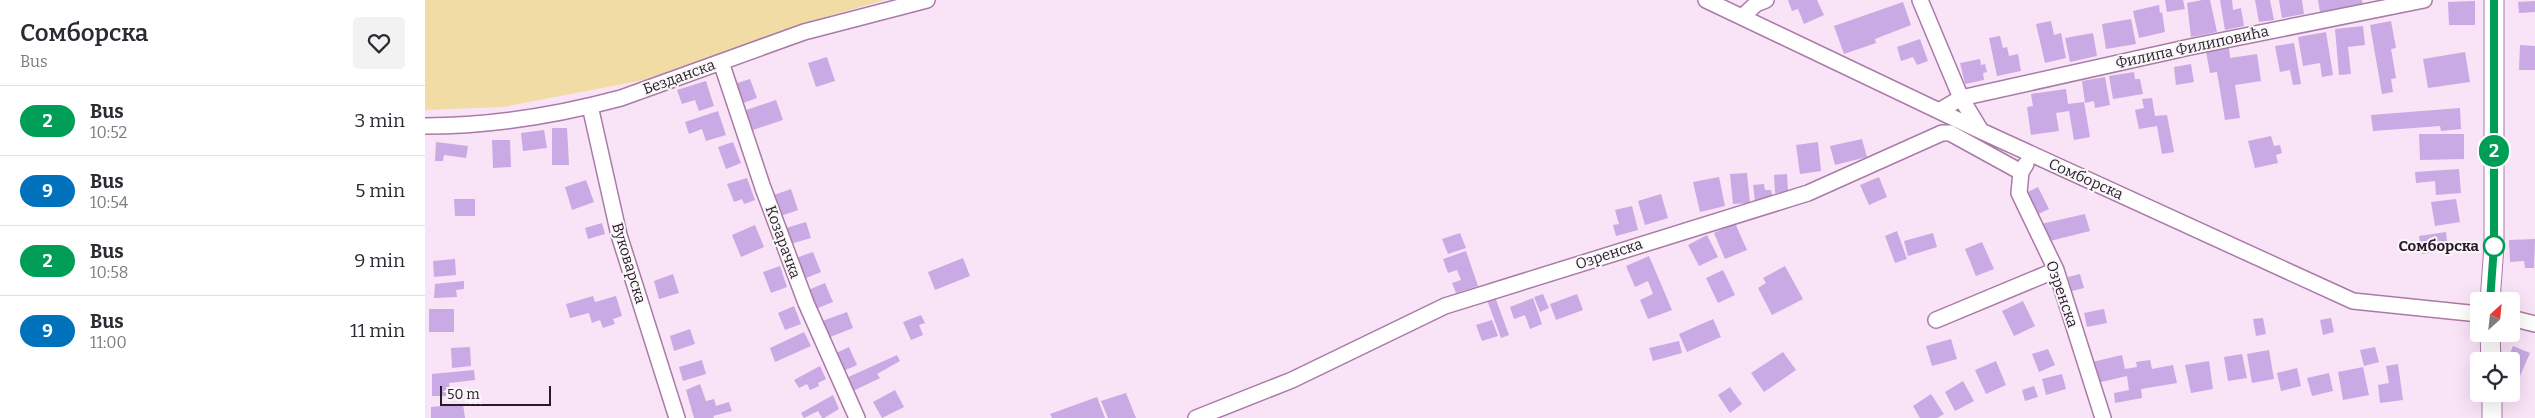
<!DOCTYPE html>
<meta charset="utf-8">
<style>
:root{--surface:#fff;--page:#f2f2f3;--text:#2b2b33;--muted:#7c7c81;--line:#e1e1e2}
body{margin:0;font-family:Bitter,serif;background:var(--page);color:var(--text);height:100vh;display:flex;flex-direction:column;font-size:19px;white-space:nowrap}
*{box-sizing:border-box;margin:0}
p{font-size:16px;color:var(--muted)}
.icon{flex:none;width:28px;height:28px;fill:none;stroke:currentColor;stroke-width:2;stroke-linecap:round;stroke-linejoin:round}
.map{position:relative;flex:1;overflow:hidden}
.panel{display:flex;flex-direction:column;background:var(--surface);width:425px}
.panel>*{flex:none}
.badge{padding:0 10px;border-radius:16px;font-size:18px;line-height:32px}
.needle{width:32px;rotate:27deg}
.controls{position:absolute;left:2045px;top:292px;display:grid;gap:10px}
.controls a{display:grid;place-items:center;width:50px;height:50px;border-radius:5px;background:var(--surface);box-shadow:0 5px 20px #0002;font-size:25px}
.scale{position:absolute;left:15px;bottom:12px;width:111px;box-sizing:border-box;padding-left:5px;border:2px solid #2c182b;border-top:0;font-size:14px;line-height:18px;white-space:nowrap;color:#2c182b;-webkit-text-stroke:4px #f8f8f8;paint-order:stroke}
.map>.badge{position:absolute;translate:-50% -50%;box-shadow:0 0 0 2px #fff}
.round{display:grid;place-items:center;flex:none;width:52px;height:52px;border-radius:5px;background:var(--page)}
.overview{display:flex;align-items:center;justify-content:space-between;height:85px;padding:0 20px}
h1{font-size:24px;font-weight:600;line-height:38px}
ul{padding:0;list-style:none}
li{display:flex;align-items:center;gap:15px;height:70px;padding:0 20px;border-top:1px solid var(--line)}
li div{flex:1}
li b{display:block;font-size:19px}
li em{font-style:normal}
li .badge{min-width:55px;font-weight:700;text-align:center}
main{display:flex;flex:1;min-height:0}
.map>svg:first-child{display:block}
.green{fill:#f2dca5}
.building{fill:#c9aae4}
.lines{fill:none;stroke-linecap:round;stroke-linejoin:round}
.minor-casing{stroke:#ab7aa7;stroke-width:18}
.tertiary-casing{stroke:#ab7aa7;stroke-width:21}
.minor{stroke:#fff;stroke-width:15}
.tertiary{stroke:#fff;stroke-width:19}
.line-casing{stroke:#fff;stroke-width:11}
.line{stroke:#009d57;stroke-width:8}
.stop-dot{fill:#fff;stroke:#009d57;stroke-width:2.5}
.labels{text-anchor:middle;stroke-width:4;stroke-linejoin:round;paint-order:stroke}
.street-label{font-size:15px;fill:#2c182b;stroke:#f8f8f8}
.stop-label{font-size:15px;font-weight:bold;fill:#2c182b;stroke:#f8f8f8;text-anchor:end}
</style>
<main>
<section class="panel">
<div class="overview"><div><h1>Сомборска</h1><p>Bus</p></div><a class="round"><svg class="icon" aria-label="heart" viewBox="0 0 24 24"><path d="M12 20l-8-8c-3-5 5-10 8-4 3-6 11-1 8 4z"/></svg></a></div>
<ul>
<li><span class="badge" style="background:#009d57;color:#fff">2</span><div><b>Bus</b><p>10:52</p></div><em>3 min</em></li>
<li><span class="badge" style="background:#0072bc;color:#fff">9</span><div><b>Bus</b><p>10:54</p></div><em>5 min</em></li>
<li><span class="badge" style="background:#009d57;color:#fff">2</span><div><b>Bus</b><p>10:58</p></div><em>9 min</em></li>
<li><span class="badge" style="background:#0072bc;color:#fff">9</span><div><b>Bus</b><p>11:00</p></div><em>11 min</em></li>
</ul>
</section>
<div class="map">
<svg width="2110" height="418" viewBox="0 0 2110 418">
<rect width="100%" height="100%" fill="#f9e3f7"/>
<!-- green -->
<path class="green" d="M 0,0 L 460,0 L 376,24 L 219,80 L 78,107 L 0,110 Z"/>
<!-- building -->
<path class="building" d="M 1363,0 L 1392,0 L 1399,15 L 1379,24 L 1373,9 L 1367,11 Z
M 1740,0 L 1758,0 L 1760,9 L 1742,12 Z
M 1777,0 L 1785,0 L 1792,32 L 1766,37 L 1762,3 Z
M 1795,0 L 1807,0 L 1808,10 L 1816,8 L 1819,26 L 1800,30 Z
M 1830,0 L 1845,0 L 1849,20 L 1834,22 Z
M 1854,0 L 1877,0 L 1879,14 L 1857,18 Z
M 1893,0 L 1937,0 L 1938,5 L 1895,12 Z
M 2050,1 L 2050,25 L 2024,25 L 2023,2 Z
M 2110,1 L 2110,12 L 2094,13 L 2093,2 Z
M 1478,2 L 1486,25 L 1450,39 L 1451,43 L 1419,54 L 1409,26 Z
M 1734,5 L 1735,13 L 1737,12 L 1740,32 L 1714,38 L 1708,11 Z
M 1706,19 L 1711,44 L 1681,49 L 1677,24 Z
M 1626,21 L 1629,35 L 1636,33 L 1641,58 L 1620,63 L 1611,24 Z
M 1966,21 L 1971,48 L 1966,49 L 1971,78 L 1966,79 L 1968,92 L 1957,94 L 1945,25 Z
M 1938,26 L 1940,45 L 1923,47 L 1926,74 L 1914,75 L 1910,29 Z
M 1901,32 L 1908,75 L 1897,77 L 1895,63 L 1878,66 L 1873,37 Z
M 1668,33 L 1672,56 L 1645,62 L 1640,38 Z
M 1575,36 L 1578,48 L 1582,47 L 1584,56 L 1593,54 L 1596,71 L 1572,76 L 1564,38 Z
M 1495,39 L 1503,61 L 1492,65 L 1488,57 L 1476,61 L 1472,47 Z
M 1869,43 L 1876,84 L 1868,85 L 1865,70 L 1855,72 L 1850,46 Z
M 2095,45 L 2110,46 L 2110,70 L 2094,70 Z
M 1804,48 L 1805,58 L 1832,54 L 1836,81 L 1810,85 L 1815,118 L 1800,120 L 1792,72 L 1785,73 L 1781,52 Z
M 2040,52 L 2045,82 L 2003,88 L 1998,59 Z
M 402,57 L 410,81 L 391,87 L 383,63 Z
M 1555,59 L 1556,65 L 1560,64 L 1562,72 L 1558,73 L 1559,80 L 1540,84 L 1535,63 Z
M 1766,64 L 1769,82 L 1751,85 L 1749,67 Z
M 1709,72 L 1710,79 L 1715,79 L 1718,94 L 1688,99 L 1684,76 Z
M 1680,77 L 1685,105 L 1670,108 L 1669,101 L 1660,103 L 1657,81 Z
M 325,79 L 332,98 L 313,105 L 306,85 Z
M 281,81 L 289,106 L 274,111 L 270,100 L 257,104 L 252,90 Z
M 1641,89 L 1643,104 L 1659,102 L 1665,137 L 1649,140 L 1644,111 L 1631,113 L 1634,131 L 1606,135 L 1602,107 L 1608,106 L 1606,94 Z
M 1727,98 L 1730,116 L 1742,115 L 1749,152 L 1737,154 L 1732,126 L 1714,129 L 1710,110 L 1719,108 L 1717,99 Z
M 351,100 L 358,120 L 328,130 L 321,110 Z
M 2035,108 L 2036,129 L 2016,131 L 2015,126 L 1948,131 L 1946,115 Z
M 293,111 L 301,135 L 281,141 L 277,129 L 264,134 L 260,122 Z
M 127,128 L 142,128 L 144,165 L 127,165 Z
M 119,130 L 122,148 L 98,151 L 96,133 Z
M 1994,134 L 2039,134 L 2039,159 L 1995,160 Z
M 1846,136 L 1849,146 L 1855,145 L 1857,153 L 1851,155 L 1853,163 L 1830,168 L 1823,141 Z
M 1437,139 L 1442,157 L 1410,165 L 1405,146 Z
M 67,140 L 85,140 L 86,167 L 68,168 Z
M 11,142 L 43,146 L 41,158 L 19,155 L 18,161 L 10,161 Z
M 308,142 L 316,163 L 301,169 L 293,147 Z
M 1393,142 L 1396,171 L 1375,174 L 1371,145 Z
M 2034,169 L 2036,193 L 2011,195 L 2010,181 L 1991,183 L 1990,172 Z
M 1322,173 L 1325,203 L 1308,204 L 1305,174 Z
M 1362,174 L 1363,192 L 1350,193 L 1349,175 Z
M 1294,177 L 1300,206 L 1275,212 L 1268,182 Z
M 1454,177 L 1462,197 L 1444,205 L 1435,185 Z
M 322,178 L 330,200 L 319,204 L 317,199 L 309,202 L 302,184 Z
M 161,180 L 169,202 L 147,210 L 140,187 Z
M 1339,184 L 1340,190 L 1346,190 L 1348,198 L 1330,201 L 1328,185 Z
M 1613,187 L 1624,209 L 1607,217 L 1596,195 Z
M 366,189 L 373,210 L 356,216 L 349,195 Z
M 1236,194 L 1243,218 L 1220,225 L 1213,201 Z
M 29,199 L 50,199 L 50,216 L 30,216 Z
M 2031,199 L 2035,222 L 2010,226 L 2006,202 Z
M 1207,206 L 1213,230 L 1191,236 L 1188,225 L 1194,224 L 1190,210 Z
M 1660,214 L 1665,231 L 1621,242 L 1616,224 Z
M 381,222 L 386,238 L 365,244 L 361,228 Z
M 177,223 L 180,234 L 163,239 L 160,228 Z
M 1310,223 L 1322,250 L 1300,259 L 1289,233 Z
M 330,225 L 339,247 L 316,257 L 307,235 Z
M 1472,231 L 1482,259 L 1470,263 L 1460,236 Z
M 2021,232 L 2023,250 L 1997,254 L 1994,236 Z
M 1035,233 L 1041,248 L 1023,254 L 1017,239 Z
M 1508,233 L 1512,247 L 1483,256 L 1479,241 Z
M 1282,235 L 1293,257 L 1274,266 L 1263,245 Z
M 2110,239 L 2109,268 L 2100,268 L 2099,261 L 2085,262 L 2084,240 Z
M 1557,242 L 1569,269 L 1551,276 L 1540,249 Z
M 1041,251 L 1053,286 L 1031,293 L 1027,283 L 1036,280 L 1032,270 L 1023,273 L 1018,259 Z
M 388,252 L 396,272 L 376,280 L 368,259 Z
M 1224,256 L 1247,310 L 1223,319 L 1215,300 L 1228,294 L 1223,281 L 1210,287 L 1201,266 Z
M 538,258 L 545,276 L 510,290 L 503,272 Z
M 30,259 L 31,275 L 9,277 L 8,261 Z
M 355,266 L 362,287 L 346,293 L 338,272 Z
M 1360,266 L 1378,299 L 1347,315 L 1333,288 L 1341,283 L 1338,278 Z
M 1298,270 L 1310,295 L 1293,303 L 1281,278 Z
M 248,274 L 254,293 L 234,299 L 229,281 Z
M 1655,274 L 1659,288 L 1647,291 L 1643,277 Z
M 39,281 L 39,289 L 31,290 L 32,297 L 9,298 L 10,284 Z
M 400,283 L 408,302 L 388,310 L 381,291 Z
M 1118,294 L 1124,308 L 1115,312 L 1109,297 Z
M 1152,294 L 1158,310 L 1131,320 L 1125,304 Z
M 168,296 L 170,302 L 191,296 L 197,316 L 188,319 L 190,324 L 178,328 L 175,320 L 167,323 L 164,313 L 145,318 L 141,304 Z
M 1070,297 L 1084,335 L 1076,338 L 1062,300 Z
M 1108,298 L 1117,324 L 1105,329 L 1100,315 L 1089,319 L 1085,307 Z
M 1598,301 L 1610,326 L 1589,336 L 1577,311 Z
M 369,306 L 376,324 L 360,330 L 353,313 Z
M 4,309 L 29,309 L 29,332 L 4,332 Z
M 1679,309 L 1682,323 L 1662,327 L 1659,313 Z
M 422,312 L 428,328 L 400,339 L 392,323 Z
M 496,315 L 500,323 L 494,325 L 498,335 L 486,340 L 478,322 Z
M 1838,318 L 1841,334 L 1831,336 L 1828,319 Z
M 1906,318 L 1909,332 L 1898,335 L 1895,320 Z
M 1288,319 L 1296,337 L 1262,352 L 1254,334 Z
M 1067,320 L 1073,336 L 1057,341 L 1051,325 Z
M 265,329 L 270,344 L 249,351 L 245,336 Z
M 379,332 L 386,346 L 350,362 L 345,348 Z
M 1526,339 L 1532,359 L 1507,366 L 1501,346 Z
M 1254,341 L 1257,353 L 1228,361 L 1224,348 Z
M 2088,346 L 2105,353 L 2095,376 L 2086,372 L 2086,361 L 2082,361 Z
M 45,347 L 46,366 L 27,368 L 26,348 Z
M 424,347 L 432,365 L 416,372 L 407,355 Z
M 1950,347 L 1954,362 L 1939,366 L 1935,350 Z
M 1623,349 L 1630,365 L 1614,372 L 1607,354 Z
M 1844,350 L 1849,379 L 1827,383 L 1822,354 Z
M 1358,352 L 1371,370 L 1339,392 L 1326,373 Z
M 1817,354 L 1822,378 L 1803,381 L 1799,357 Z
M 472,355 L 475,361 L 452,374 L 455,378 L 426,392 L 419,379 Z
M 1697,355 L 1700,369 L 1712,367 L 1711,362 L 1725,360 L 1727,369 L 1748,365 L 1752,383 L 1716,389 L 1717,398 L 1690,403 L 1689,393 L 1704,390 L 1702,376 L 1672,383 L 1667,362 Z
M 277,360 L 281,374 L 258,381 L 254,367 Z
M 1571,361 L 1581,385 L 1561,394 L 1550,370 Z
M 1784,361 L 1788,389 L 1766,393 L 1760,365 Z
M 1973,364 L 1978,400 L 1955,403 L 1953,385 L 1964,383 L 1961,366 Z
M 395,366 L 401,379 L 393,383 L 394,386 L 385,390 L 382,384 L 374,388 L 369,380 Z
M 1938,367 L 1944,395 L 1918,400 L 1913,372 Z
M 1872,368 L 1876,386 L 1856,391 L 1852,373 Z
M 49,370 L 50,380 L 24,383 L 26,396 L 7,396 L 7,374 Z
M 1904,373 L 1908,391 L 1887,396 L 1882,378 Z
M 1637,374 L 1641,389 L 1621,395 L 1617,379 Z
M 1538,381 L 1549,401 L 1530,411 L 1520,392 Z
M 275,384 L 281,401 L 289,399 L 291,406 L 304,402 L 307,411 L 288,416 L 289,418 L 269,418 L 261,390 Z
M 1609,386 L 1613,397 L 1600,401 L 1597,390 Z
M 1305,387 L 1317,404 L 1305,413 L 1293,395 Z
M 470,390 L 479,407 L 457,418 L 448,402 Z
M 701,393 L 711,418 L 683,418 L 676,401 Z
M 1506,394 L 1519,414 L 1512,418 L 1495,418 L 1488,406 Z
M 408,395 L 414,409 L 399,418 L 397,418 L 393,411 L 379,418 L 376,413 Z
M 672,397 L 680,418 L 627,418 L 625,414 Z
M 38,404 L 40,418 L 6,418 L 6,407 Z"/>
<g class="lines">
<!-- minor casing -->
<g class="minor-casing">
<path id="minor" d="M 1281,0 L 1556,131 L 1928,301 L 2054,314
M 1495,0 L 1536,98 L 1556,131
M 1317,17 L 1331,4 L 1341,0
M 296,62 L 338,188 L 381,303 L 432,418
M 165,106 L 194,235 L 252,418
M 1514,111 L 1536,98 L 1765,47 L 1999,0
M 0,126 C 65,126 133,115 196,98 L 379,32 L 502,0
M 1601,164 L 1596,172 L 1594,193 L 1631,270 L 1678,418
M 2086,318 L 2110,324
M 1511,320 L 1631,270
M 771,418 L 867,380 L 1020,306 L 1383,193 L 1517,133 L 1525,133 L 1596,172"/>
</g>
<!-- tertiary casing -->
<g class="tertiary-casing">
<path id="tertiary" d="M 2065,301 L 2069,246 L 2069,0
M 2065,334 L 2066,361
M 2067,418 L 2067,394"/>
</g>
<!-- minor -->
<use href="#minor" class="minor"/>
<!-- tertiary -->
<use href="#tertiary" class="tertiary"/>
</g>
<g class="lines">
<!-- line casing -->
<g class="line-casing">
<path id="line" d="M 2065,301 L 2069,246 L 2069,0"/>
</g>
<!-- line -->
<use href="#line" class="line"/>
</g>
<!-- markers -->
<circle class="stop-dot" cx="2069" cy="246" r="10"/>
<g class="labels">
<!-- street labels -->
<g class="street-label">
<text transform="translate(1767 47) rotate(-12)" y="5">Филипа Филиповића</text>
<text transform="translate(254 77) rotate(-20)" y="5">Безданска</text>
<text transform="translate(1661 179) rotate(24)" y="5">Сомборска</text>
<text transform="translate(358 242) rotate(70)" y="5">Козарачка</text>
<text transform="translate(1184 254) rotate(-18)" y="5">Озренска</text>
<text transform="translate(204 263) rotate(73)" y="5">Вуковарска</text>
<text transform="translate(1637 294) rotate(71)" y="5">Озренска</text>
</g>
<!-- stop labels -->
<g class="stop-label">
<text x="2054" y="251">Сомборска</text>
</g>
</g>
</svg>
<div class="controls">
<a><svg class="needle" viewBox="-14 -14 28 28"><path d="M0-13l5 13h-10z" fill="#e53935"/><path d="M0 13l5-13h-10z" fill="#7c7c81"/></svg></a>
<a><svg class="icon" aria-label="locate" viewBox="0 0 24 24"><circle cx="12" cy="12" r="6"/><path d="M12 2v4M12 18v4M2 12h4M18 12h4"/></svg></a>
</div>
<div class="scale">50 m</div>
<b class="badge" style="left:2069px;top:151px;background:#009d57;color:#fff">2</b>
</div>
</main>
